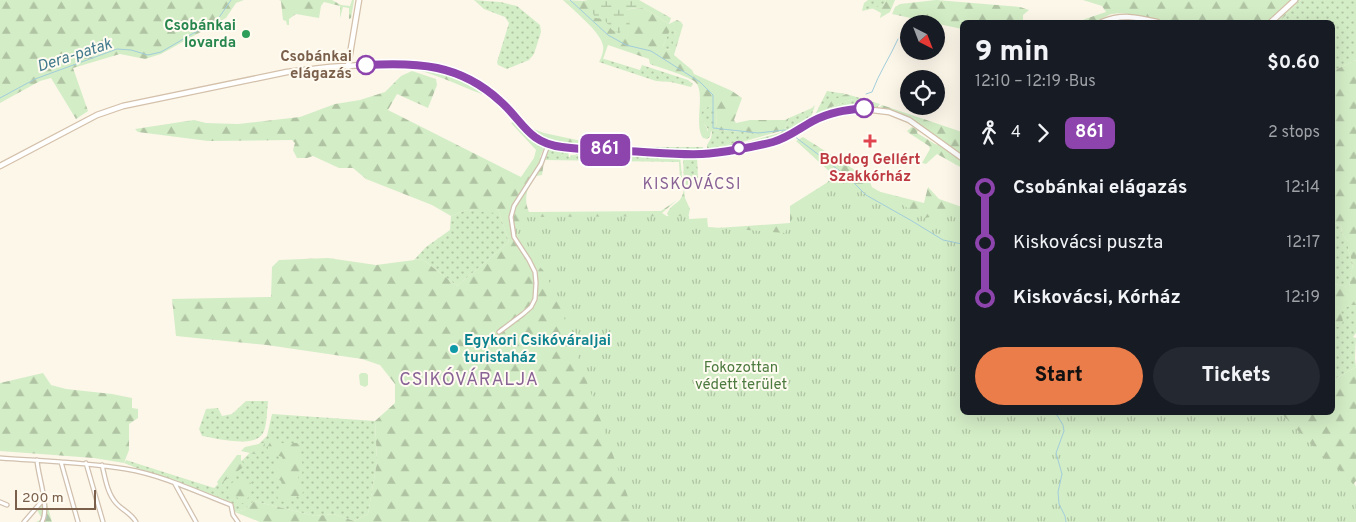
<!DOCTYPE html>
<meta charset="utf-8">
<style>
:root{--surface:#171b24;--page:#242831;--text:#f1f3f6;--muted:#9ea1a6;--accent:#eb7d4b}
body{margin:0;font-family:Overpass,sans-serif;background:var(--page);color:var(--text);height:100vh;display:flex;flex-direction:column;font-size:19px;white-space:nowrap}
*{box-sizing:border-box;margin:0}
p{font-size:16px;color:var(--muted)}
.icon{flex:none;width:28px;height:28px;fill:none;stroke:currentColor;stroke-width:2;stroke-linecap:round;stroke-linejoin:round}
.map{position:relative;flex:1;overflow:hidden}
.panel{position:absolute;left:960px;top:20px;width:375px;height:395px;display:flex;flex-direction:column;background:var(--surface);border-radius:8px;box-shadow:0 5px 20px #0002}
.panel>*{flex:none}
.badge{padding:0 10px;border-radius:8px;font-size:18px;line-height:32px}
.needle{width:32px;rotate:138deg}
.controls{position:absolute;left:900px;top:15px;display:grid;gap:10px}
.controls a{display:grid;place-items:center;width:45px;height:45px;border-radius:50%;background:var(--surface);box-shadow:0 5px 20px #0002;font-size:25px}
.scale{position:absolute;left:15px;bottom:12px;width:81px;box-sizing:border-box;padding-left:5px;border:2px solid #7a604b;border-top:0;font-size:14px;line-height:18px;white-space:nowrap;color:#7a604b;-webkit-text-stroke:4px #fffbf1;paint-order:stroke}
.map>.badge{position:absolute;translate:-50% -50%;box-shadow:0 0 0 2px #fff}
.legs{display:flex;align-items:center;gap:8px;height:55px;padding:0 15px;font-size:16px}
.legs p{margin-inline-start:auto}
.head{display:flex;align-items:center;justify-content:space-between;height:85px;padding:0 15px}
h1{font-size:28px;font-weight:800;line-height:38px}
.button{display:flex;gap:10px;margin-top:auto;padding:10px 15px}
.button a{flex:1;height:58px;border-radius:30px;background:var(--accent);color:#111;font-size:20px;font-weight:800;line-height:58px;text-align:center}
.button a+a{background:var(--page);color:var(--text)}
ul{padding:0 15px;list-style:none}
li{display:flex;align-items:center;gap:18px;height:55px;font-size:19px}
li i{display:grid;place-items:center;width:8px;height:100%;margin:0 6px;background:currentColor}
li i::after{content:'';width:12px;height:12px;margin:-6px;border:4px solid;border-radius:50%;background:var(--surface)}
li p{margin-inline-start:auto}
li:first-child i{background:linear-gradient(#0000 50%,currentColor 0)}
li:last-child i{background:linear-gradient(currentColor 50%,#0000 0)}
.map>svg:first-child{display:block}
.grass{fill:url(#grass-dots)}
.forest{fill:url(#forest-firs);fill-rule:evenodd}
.wetland{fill:url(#wetland-marsh)}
.park{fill:url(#park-tufts)}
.garden{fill:#d3edc6}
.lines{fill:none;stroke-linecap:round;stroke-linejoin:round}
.stream{stroke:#a2cddb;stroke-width:1}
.minor-casing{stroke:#d1c0ae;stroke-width:5.5}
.secondary-casing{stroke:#d4c1ab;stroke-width:7}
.minor{stroke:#fff;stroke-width:3}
.secondary{stroke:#fff;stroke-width:4.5}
.line-1-casing{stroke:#fff;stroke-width:11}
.line-1{stroke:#8e44ad;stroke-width:8}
.leisure-dot{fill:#2e9e5b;stroke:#fffbf1;stroke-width:2}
.stop-1-dot{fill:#fff;stroke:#8e44ad;stroke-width:2.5}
.health-dot{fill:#e0444e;stroke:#fffbf1;stroke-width:2}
.culture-dot{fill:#0f9aa8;stroke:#fffbf1;stroke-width:2}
.labels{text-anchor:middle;stroke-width:4;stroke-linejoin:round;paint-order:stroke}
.leisure-label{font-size:15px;font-weight:bold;fill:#27864d;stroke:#fffbf1;text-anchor:end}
.stop-label{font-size:15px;font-weight:bold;fill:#7a604b;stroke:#fffbf1;text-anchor:end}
.health-label{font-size:15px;font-weight:bold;fill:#be3a42;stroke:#fffbf1}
.culture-label{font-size:15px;font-weight:bold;fill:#0d838f;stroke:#fffbf1;text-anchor:start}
.park-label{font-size:15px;fill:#4c7a3f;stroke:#fffbf1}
.water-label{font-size:16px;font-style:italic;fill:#437b8e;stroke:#fffbf1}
.neighbourhood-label{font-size:16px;letter-spacing:1px;fill:#896396;stroke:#fffbf1}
.quarter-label{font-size:18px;letter-spacing:1px;fill:#896396;stroke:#fffbf1}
</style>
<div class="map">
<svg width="1356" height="522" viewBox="0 0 1356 522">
<defs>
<pattern id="grass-dots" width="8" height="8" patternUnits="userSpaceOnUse" patternTransform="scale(1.25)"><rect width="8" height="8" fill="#d3edc6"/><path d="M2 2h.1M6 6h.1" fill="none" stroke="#b0c3a3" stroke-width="1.8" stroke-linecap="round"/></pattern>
<pattern id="forest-firs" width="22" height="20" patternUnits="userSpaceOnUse" patternTransform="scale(1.25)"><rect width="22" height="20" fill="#d3edc6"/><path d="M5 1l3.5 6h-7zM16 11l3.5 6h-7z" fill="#b0c3a3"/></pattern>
<pattern id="wetland-marsh" width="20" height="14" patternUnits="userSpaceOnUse" patternTransform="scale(1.25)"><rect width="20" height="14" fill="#d3edc6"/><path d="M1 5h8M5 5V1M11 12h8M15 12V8" fill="none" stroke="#b0c3a3"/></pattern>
<pattern id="park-tufts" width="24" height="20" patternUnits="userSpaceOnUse" patternTransform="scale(1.25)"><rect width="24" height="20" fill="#d3edc6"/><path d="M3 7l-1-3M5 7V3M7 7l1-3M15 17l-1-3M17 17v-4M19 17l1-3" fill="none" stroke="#b0c3a3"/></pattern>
</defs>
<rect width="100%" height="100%" fill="#fdf7ea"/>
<!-- grass -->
<path class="grass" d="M 474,0 L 500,2 L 517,6 L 540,25 L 541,32 L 534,54 L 529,60 L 507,69 L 498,65 L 497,62 L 509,23 L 505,17 L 484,9 Z
M 868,0 L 886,0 L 883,6 L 862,11 L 864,3 Z
M 1301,0 L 1356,0 L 1356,60 L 1333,71 L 1332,22 L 1279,22 Z
M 671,27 L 676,32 L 672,50 L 664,49 L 663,46 Z
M 601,58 L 640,70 L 642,65 L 688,80 L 693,84 L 691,87 L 671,82 L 656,81 L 599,62 Z
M 827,91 L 846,94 L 833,101 L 826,109 L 853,99 L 853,96 L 880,104 L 877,108 L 860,103 L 860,105 L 835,109 L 814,117 Z
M 712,105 L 716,108 L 717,130 L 755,133 L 757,136 L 756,138 L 717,147 L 718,149 L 707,151 L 707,145 L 711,138 L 712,132 L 711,131 L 710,137 L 707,139 L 708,129 C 699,116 696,112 712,105 Z
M 815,105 L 810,120 C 786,134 772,142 744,143 L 779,133 L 784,130 L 789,118 L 812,108 Z
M 547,147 L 568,150 L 569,158 L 571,155 L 602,157 L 602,156 L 577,155 L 572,153 L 573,150 L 680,156 L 682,177 L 680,179 L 679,162 L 545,160 L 544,161 L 542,160 Z
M 646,147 L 703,147 L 703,151 L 700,153 L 646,150 Z
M 683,156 L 697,157 L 698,178 L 695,178 L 696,184 L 684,185 Z
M 498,209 L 509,242 L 457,286 L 422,259 L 414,260 L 426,247 L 450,230 L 451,216 L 466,210 L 495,212 Z
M 1333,222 L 1341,226 L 1342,234 L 1348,241 L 1348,249 L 1353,264 L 1349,287 L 1333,284 Z
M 1350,305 L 1356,305 L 1356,333 L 1353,337 L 1356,338 L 1355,358 L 1356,367 L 1333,380 L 1332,326 L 1340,311 Z
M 246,401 L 268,401 C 267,409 267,427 263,433 C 255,449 215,438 202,436 L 199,429 L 206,409 L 218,408 L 222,416 L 232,414 Z
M 272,414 L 375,421 L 377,462 L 368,514 L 354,521 L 334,514 L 315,516 L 254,501 L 244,510 L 235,512 L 231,505 L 124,463 L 126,460 L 214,488 L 267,436 Z"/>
<!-- forest -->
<path class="forest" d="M 0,0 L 244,0 L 236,3 L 226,18 L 161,54 L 145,59 L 120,54 L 73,68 L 88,111 L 76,119 L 51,78 L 40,81 L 0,103 Z
M 279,0 L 332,0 L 341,5 L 350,6 L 352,0 L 354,0 L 351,18 L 349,19 L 349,8 L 343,7 L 340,18 L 340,6 L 324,2 L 321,6 L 319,18 L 296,14 L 289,19 L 289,25 L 287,25 L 286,21 L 283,20 L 281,1 Z
M 563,0 L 588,1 L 594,12 L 644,8 L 669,24 L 677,20 L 681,22 L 683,25 L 674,55 L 692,70 L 694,74 L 732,91 L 742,98 L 734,120 L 736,123 L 750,120 L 785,120 L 789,118 L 784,130 L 718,149 L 717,147 L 756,138 L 757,136 L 755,133 L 717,130 L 716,109 L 712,105 C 690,115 707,120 709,136 L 707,139 L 703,138 C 693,124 707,90 694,81 C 685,75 661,68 650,64 L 649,59 L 608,45 L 603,59 L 601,58 C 602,55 604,50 603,46 C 602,33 573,10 563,0 ZM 671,28 L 676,32 L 671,50 L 665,49 L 663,46 Z
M 886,0 L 895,0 L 890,12 L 880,18 L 881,13 L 872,8 L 883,6 Z
M 936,0 L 1020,7 L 1029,10 L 1023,15 L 1023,20 L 1025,22 L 962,22 L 962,29 L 892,14 L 895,7 L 900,4 Z
M 1083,0 L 1301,0 L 1279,22 L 1105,22 L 1124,18 L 1138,20 L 1136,15 L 1121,13 L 1111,14 L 1095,22 L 1080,22 L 1085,19 L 1106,12 L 1102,6 Z
M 1356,60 L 1356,305 L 1350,305 L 1341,311 L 1343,322 L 1339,327 L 1333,326 L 1333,284 L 1349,287 L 1353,264 L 1348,249 L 1348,241 L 1342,234 L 1341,226 L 1333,222 L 1333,71 Z
M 407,66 C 435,69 459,76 483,91 L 482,94 C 456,85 432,71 405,68 Z
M 412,71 L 436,79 L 437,85 L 428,108 L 397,94 L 388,110 L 521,177 L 534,158 L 536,150 L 511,123 L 514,122 L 534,142 L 543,146 L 544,148 L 540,157 L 544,161 L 542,175 L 536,176 C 527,187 523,198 529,212 L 661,211 L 677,200 L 662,213 L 671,219 L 667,214 C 672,201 682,206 684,188 L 685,198 L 690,209 L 687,223 L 690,227 L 717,228 L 790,223 L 790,206 L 828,182 L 830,172 L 796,141 L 803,137 L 869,179 L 873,190 L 924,203 L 928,187 L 939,199 L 962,207 L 962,412 L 1332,412 L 1333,380 L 1356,367 L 1356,481 L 1354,483 L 1356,487 L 1356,522 L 260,522 L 235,512 L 244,510 L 254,501 L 315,516 L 334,514 L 354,521 L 368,514 L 377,462 L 375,421 L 395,403 L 395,384 L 380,365 L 362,359 L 267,345 L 176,336 L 172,299 L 271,297 L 272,267 L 279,260 L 328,258 L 376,265 L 422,259 L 457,286 L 509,242 L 498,209 L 495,213 L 466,210 L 451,216 L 432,205 L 366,179 L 353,168 L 339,168 L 313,156 L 307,158 L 297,158 L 293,150 L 295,143 L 292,140 L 208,141 L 138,132 L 135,129 L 194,120 L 206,123 L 238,124 L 300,117 L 335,104 L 360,100 L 385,92 L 401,76 Z
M 846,94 L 853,96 L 853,99 L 826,109 L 819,107 Z
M 882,105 L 962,132 L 962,156 L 916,122 L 903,115 L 880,107 Z
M 523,118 L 531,128 L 544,133 L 591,143 L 646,147 L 646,150 L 557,145 C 541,140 532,133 521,122 Z
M 912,127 L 918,130 L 917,133 L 935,144 L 939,145 L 962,161 L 962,168 L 937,154 L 926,164 L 922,163 L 930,149 L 929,146 L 909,133 L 907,131 Z
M 43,373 L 51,385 L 66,389 L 112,394 L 132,398 L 132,408 L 138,409 L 138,418 L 129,424 L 129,450 L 124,463 L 94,458 L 0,451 L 0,383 Z
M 272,439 L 282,443 L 297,443 L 301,446 L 300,457 L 303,465 L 302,474 L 298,475 L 298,485 L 304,486 L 302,496 L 291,496 L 288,502 L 284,502 L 278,499 L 277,495 L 283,485 L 281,481 L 274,477 L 274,468 L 283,460 L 282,457 L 277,455 L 268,454 L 268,446 Z
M 263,443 L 265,443 L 264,449 L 259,455 L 241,451 L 245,447 Z
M 237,455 L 241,455 L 241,460 L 245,466 L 229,477 L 219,486 L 217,482 Z
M 243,479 L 248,479 L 253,487 L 250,495 L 244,503 L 239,503 L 238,498 L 227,494 L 229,485 L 236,480 L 239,481 Z
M 46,500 L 52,522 L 36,522 L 42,519 L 37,510 Z"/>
<!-- wetland -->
<path class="wetland" d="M 583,0 L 639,0 L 671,18 L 669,24 L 644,8 L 627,9 L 630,25 L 619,33 L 612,30 L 604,19 L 595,18 L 588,1 Z"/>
<!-- park -->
<path class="park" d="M 829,182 L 870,186 L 925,218 L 959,211 L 962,212 L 962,412 L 1281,413 L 1325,459 L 1349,478 L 1356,490 L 1356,522 L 637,522 L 556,295 L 543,270 L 531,259 L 510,229 L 525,217 L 689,216 L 689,219 L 707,218 L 708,227 L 785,233 L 802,199 Z"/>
<!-- garden -->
<path class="garden" d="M 361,373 L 366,373 L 368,375 L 368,385 L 365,387 L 360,385 L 359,375 Z"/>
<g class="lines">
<!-- stream -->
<path class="stream" d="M 570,0 L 608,35 L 626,45 L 651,51 L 700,82 L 713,95 L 713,128 L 758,133 L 785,130 L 790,132
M 866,94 L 872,92 C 879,73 890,57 898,39
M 0,98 L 35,79 L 117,49 L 131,50 L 148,55 L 161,52 L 218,19 L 231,0
M 794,136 L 849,178 L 866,195 L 912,221 L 943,240 L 962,244
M 1055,412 L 1063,425 L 1064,431 L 1056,453 L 1062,474 L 1058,492 L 1059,504 L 1065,516 L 1066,522
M 44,522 L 47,517 L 46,513"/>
<!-- minor casing -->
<g class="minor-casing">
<path id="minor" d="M 499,332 L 523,314 L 531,307 L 535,299 L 536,283 L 535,272 L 529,260 L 514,237 L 511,217 L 514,206 L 541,164 L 548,145
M 0,458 C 42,461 84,462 126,469 C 162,475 197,492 231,505 L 233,515 L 238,522
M 37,460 C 38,477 50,507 42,522
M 61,462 L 78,522
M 86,463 L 103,522
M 102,465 C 105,477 107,493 116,503 C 122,510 131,513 136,522
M 175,484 L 196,522
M 0,502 L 7,505
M 24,522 L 43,500"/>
</g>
<!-- secondary casing -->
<g class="secondary-casing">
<path id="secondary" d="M 1102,22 C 1121,14 1137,17 1157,22
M 1271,22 L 1295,0
M 348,66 L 359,0
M 0,166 L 97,115 L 123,106 L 287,72 L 330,67 L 396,63 L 432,66 L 469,79 L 500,101 L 536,139 L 546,144 L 561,147 L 707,154 L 772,142 L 788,136 L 812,121 L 831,113 L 842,110 L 864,109 L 889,112 L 909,120 L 962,158"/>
</g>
<!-- minor -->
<use href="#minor" class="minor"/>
<!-- secondary -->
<use href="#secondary" class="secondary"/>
</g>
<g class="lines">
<!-- line-1 casing -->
<g class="line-1-casing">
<path id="line-1" d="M 366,65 C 417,62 460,64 500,101 C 523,121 528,143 562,147 C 583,150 605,150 626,151 C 651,152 677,155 702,154 C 721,153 754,147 773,142 C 788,138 800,128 813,121 C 830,112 846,110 864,108"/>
</g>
<!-- line-1 -->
<use href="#line-1" class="line-1"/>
</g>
<!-- markers -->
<circle class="leisure-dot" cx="246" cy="34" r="5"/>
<g class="stop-1-dot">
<circle cx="366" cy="65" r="9"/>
<circle cx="864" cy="108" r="9"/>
<circle cx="739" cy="148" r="6"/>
</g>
<path class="health-dot" d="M867.5 133.5h5v5h5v5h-5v5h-5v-5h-5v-5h5z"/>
<circle class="culture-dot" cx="454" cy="349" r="5"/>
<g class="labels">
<!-- leisure labels -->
<g class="leisure-label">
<text x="236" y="30">Csobánkai<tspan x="236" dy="17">lovarda</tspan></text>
</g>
<!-- stop labels -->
<g class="stop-label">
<text x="352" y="61">Csobánkai<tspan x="352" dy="17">elágazás</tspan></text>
</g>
<!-- health labels -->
<g class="health-label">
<text x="870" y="164">Boldog Gellért<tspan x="870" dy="17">Szakkórház</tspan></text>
</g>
<!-- culture labels -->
<g class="culture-label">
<text x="464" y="345">Egykori Csikóváraljai<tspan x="464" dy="17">turistaház</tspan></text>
</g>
<!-- park labels -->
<g class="park-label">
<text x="741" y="372">Fokozottan<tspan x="741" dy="17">védett terület</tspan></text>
</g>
<!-- water labels -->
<g class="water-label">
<text transform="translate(74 54) rotate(-18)" y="6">Dera-patak</text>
</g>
<!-- neighbourhood labels -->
<g class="neighbourhood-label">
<text x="692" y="189">KISKOVÁCSI</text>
</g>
<!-- quarter labels -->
<g class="quarter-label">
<text x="469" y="385">CSIKÓVÁRALJA</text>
</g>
</g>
</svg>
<div class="controls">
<a><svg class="needle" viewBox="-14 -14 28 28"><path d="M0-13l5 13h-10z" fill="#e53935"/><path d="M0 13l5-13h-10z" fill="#9ea1a6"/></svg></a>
<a><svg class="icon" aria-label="locate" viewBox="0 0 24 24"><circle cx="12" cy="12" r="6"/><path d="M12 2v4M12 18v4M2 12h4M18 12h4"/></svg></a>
</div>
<div class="scale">200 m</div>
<b class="badge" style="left:605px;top:150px;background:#8e44ad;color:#fff">861</b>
<section class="panel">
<div class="head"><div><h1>9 min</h1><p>12:10 – 12:19 · Bus</p></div><b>$0.60</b></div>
<div class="legs"><svg class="icon" aria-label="walk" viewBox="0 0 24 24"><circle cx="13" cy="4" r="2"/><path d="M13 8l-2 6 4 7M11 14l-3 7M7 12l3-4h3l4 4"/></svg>4<svg class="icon" aria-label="forward" viewBox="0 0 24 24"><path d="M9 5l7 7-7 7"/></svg><b class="badge" style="background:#8e44ad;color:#fff">861</b><p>2 stops</p></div>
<ul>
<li><i style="color:#8e44ad"></i><b>Csobánkai elágazás</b><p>12:14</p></li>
<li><i style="color:#8e44ad"></i><span>Kiskovácsi puszta</span><p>12:17</p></li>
<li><i style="color:#8e44ad"></i><b>Kiskovácsi, Kórház</b><p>12:19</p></li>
</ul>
<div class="button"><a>Start</a><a>Tickets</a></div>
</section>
</div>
